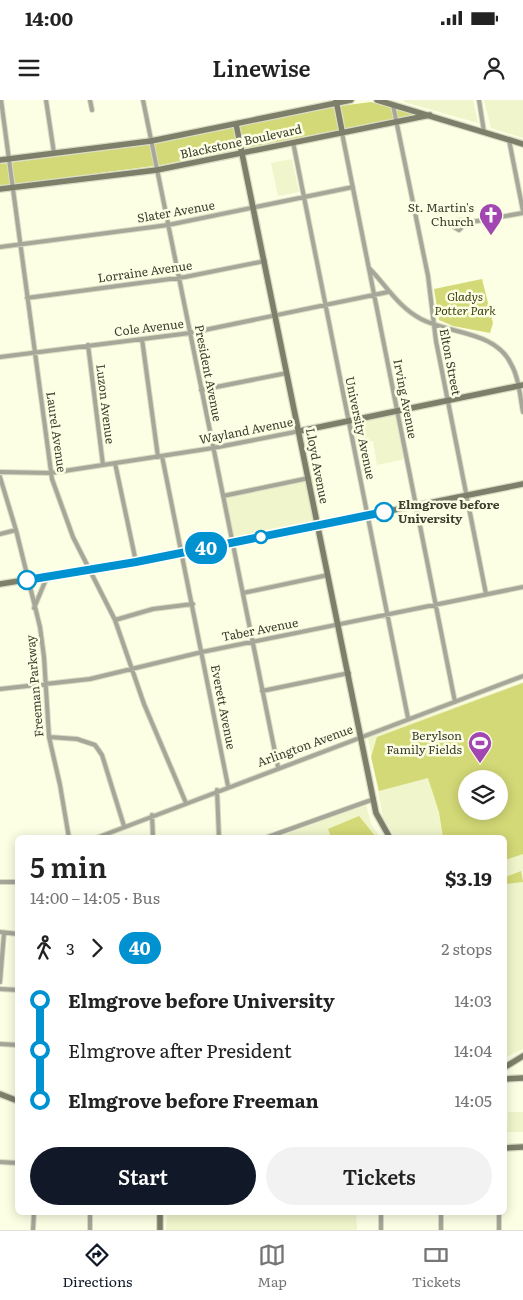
<!DOCTYPE html>
<meta charset="utf-8">
<style>
:root{--surface:#fff;--page:#f2f2f2;--text:#222;--muted:#767676;--line:#e0e0e0;--accent:#111827}
body{margin:0;font-family:Literata,serif;background:var(--page);color:var(--text);height:100vh;display:flex;flex-direction:column;font-size:19px;white-space:nowrap}
*{box-sizing:border-box;margin:0}
p{font-size:16px;color:var(--muted)}
.icon{flex:none;width:28px;height:28px;fill:none;stroke:currentColor;stroke-width:2;stroke-linecap:round;stroke-linejoin:round}
.map{position:relative;flex:1;overflow:hidden}
.details{position:absolute;left:15px;top:735px;width:492px;height:380px;display:flex;flex-direction:column;background:var(--surface);border-radius:8px;box-shadow:0 2px 12px #0003}
.details>*{flex:none}
.badge{padding:0 10px;border-radius:16px;font-size:18px;line-height:32px}
.tools{position:absolute;left:458px;top:670px;display:grid;gap:10px}
.tools a{display:grid;place-items:center;width:50px;height:50px;border-radius:50%;background:var(--surface);box-shadow:0 2px 12px #0003;font-size:25px}
.map>.badge{position:absolute;translate:-50% -50%;box-shadow:0 0 0 2px #fff}
.legs{display:flex;align-items:center;gap:8px;height:55px;padding:0 15px;font-size:16px}
.legs p{margin-inline-start:auto}
.overview{display:flex;align-items:center;justify-content:space-between;height:85px;padding:0 15px}
h1{font-size:28px;font-weight:600;line-height:38px}
.button{display:flex;gap:10px;margin-top:auto;padding:10px 15px}
.button a{flex:1;height:58px;border-radius:30px;background:var(--accent);color:#fff;font-size:20px;font-weight:600;line-height:58px;text-align:center}
.button a+a{background:var(--page);color:var(--text)}
ul{padding:0 15px;list-style:none}
li{display:flex;align-items:center;gap:18px;height:50px;font-size:19px}
li i{display:grid;place-items:center;width:8px;height:100%;margin:0 6px;background:currentColor}
li i::after{content:'';width:12px;height:12px;margin:-6px;border:4px solid;border-radius:50%;background:var(--surface)}
li p{margin-inline-start:auto}
li:first-child i{background:linear-gradient(#0000 50%,currentColor 0)}
li:last-child i{background:linear-gradient(currentColor 50%,#0000 0)}
.status{display:flex;justify-content:space-between;align-items:center;height:35px;padding:0 25px;background:var(--surface);direction:ltr}
.status svg{height:14px;fill:currentColor}
header{display:flex;justify-content:space-between;align-items:center;height:65px;padding:0 15px;background:var(--surface);font-size:22px;font-weight:600}
.tabs{display:flex;justify-content:space-around;align-items:center;height:70px;border-top:1px solid var(--line);background:var(--surface);font-size:14px;color:var(--muted)}
.tabs a{display:grid;justify-items:center;gap:2px}
.tabs .on{color:var(--accent)}
.map>svg:first-child{display:block}
.built{fill:#f1f5cb;fill-rule:evenodd}
.green{fill:#d3d976;fill-rule:evenodd}
.lines{fill:none;stroke-linecap:round;stroke-linejoin:round}
.street-casing{stroke:#dadcc3;stroke-width:6}
.secondary-casing{stroke:#dadcc3;stroke-width:8}
.street{stroke:#a6a799;stroke-width:4}
.secondary{stroke:#7d7f6a;stroke-width:5.5}
.line-1-casing{stroke:#fff;stroke-width:11}
.line-1{stroke:#0092d0;stroke-width:8}
.stop-1-dot{fill:#fff;stroke:#0092d0;stroke-width:2.5}
.labels{text-anchor:middle;stroke-width:5;stroke-linejoin:round;paint-order:stroke}
.street-label{font-size:12px;fill:#3d3e30;stroke:#fcffe3}
.poi-label{font-size:12px;fill:#3d3e30;stroke:#fcffe3;text-anchor:end}
.park-label{font-size:12px;font-style:italic;fill:#3e4014;stroke:#fcffe3}
.stop-label{font-size:12px;font-weight:bold;fill:#3d3e30;stroke:#fcffe3;text-anchor:start}
</style>
<div class="status"><b>14:00</b><svg viewBox="0 0 49 12"><path d="M0 12V9h3v3zM5 12V6h3v6zM10 12V3h3v9zM15 12V0h3v12zM26 1h20v11H26zM47 4h2v5h-2z"/></svg></div>
<header><svg class="icon" aria-label="menu" viewBox="0 0 24 24"><path d="M4 6h16M4 12h16M4 18h16"/></svg>Linewise<svg class="icon" aria-label="person" viewBox="0 0 24 24"><circle cx="12" cy="8" r="4"/><path d="M4 21q1-7 8-7t8 7"/></svg></header>
<div class="map">
<svg width="523" height="1130" viewBox="0 0 523 1130">
<rect width="100%" height="100%" fill="#fcffe3"/>
<!-- built -->
<path class="built" d="M 404,0 L 473,0 L 478,23 L 404,2 Z
M 484,0 L 523,0 L 523,38 L 491,28 Z
M 292,59 L 299,92 L 278,96 L 271,63 Z
M 400,312 L 409,358 L 377,365 L 373,341 L 355,343 L 350,321 Z
M 310,377 L 319,424 L 234,442 L 224,398 Z
M 523,582 L 523,949 L 505,958 L 505,738 L 395,737 L 383,717 L 368,638 ZM 466,679 L 499,679 L 499,711 L 466,711 Z
M 366,704 L 371,724 L 380,737 L 276,738 Z
M 508,1012 L 523,1012 L 523,1032 L 507,1032 Z
M 167,1113 L 356,1113 L 357,1130 L 166,1130 Z"/>
<!-- green -->
<path class="green" d="M 371,2 L 413,12 L 412,15 L 161,65 L 0,86 L 0,64 L 145,45 L 332,7 Z
M 482,179 L 493,223 L 490,233 L 453,226 L 439,220 L 434,189 Z
M 523,583 L 523,754 L 505,760 L 505,738 L 443,737 L 439,712 L 428,678 L 379,691 L 371,657 L 377,637 ZM 466,679 L 499,679 L 499,711 L 466,711 Z
M 359,716 L 376,737 L 331,737 L 328,729 Z
M 521,771 L 523,782 L 505,784 L 505,777 Z"/>
<g class="lines">
<!-- street casing -->
<g class="street-casing">
<path id="street" d="M 1,0 L 52,379 L 73,437 L 115,520 L 144,604 L 186,703
M 46,0 L 54,53
M 90,0 L 92,10
M 143,0 L 278,667
M 479,0 L 484,32
M 393,5 L 428,176 L 436,241 L 486,494
M 342,33 L 455,602
M 509,40 L 523,111
M 293,42 L 408,618
M 466,123 L 460,120 L 456,121 L 454,127 L 459,130 L 466,123 L 523,113
M 0,147 L 168,125 L 353,87
M 369,168 C 386,185 398,207 421,219 C 449,234 496,231 511,264 C 519,278 520,296 523,312
M 27,198 L 185,177 L 265,161
M 142,239 L 158,357
M 88,245 L 103,365
M 0,257 L 190,233 L 388,192
M 201,290 L 287,273
M 162,356 L 228,686
M 115,363 L 136,462
M 0,372 L 51,373 L 213,348 L 300,331
M 0,377 L 16,430 L 40,527 L 44,557 L 49,637 L 60,685 L 69,738
M 223,396 L 309,378
M 0,434 L 16,430
M 243,493 L 328,475
M 34,508 L 47,477
M 115,520 L 153,509 L 193,504
M 0,589 L 90,579 L 202,552 L 523,487
M 262,591 L 349,573
M 49,637 L 77,639 L 95,645 L 102,655 L 124,726
M 217,690 L 219,738
M 152,715 L 153,738
M 96,738 L 523,576
M 265,738 L 374,699
M 0,782 L 18,782
M 0,832 L 18,834
M 0,882 L 4,833
M 0,889 L 18,890
M 0,944 L 18,945
M 0,1062 L 18,1063
M 381,1112 L 381,1130
M 441,1112 L 441,1130
M 33,1130 L 34,1112
M 90,1130 L 90,1112
M 499,1130 L 499,1112"/>
</g>
<!-- secondary casing -->
<g class="secondary-casing">
<path id="secondary" d="M 336,0 L 342,31
M 377,0 L 523,44
M 236,24 L 376,713 L 390,738
M 0,60 L 151,41 L 351,0
M 0,89 L 157,70 L 430,15
M 300,331 L 523,285
M 0,484 L 136,462 L 523,384
M 505,967 L 523,956
M 505,979 L 523,978
M 0,994 L 18,1001
M 505,1048 L 523,1047
M 160,1130 L 160,1112"/>
</g>
<!-- street -->
<use href="#street" class="street"/>
<!-- secondary -->
<use href="#secondary" class="secondary"/>
</g>
<g class="lines">
<!-- line-1 casing -->
<g class="line-1-casing">
<path id="line-1" d="M 27,480 L 136,462 L 384,412"/>
</g>
<!-- line-1 -->
<use href="#line-1" class="line-1"/>
</g>
<!-- icons -->
<defs>
<g id="church-pin" transform="scale(1.25)"><path d="M0 17L-7.5 6A9.5 9.5 0 1 1 7.5 6Z" fill="#a247b2" stroke="#fcffe3"/><path d="M-1.2-6h2.4v3.5h3.3v2.4h-3.3V6h-2.4V-.1h-3.3v-2.4h3.3Z" fill="#fff"/></g>
<g id="stadium-pin" transform="scale(1.25)"><path d="M0 17L-7.5 6A9.5 9.5 0 1 1 7.5 6Z" fill="#a247b2" stroke="#fcffe3"/><path d="M0-5a6.5 5 0 1 0 0 10a6.5 5 0 1 0 0-10ZM-3.5-1.8h7v3.6h-7Z" fill="#fff"/></g>
</defs>
<g fill-rule="evenodd">
<use href="#church-pin" x="491" y="115"/>
<use href="#stadium-pin" x="480" y="643"/>
</g>
<!-- markers -->
<g class="stop-1-dot">
<circle cx="384" cy="412" r="9"/>
<circle cx="261" cy="437" r="6"/>
<circle cx="27" cy="480" r="9"/>
</g>
<g class="labels">
<!-- street labels -->
<g class="street-label">
<text transform="translate(241 42) rotate(-12)" y="4">Blackstone Boulevard</text>
<text transform="translate(176 112) rotate(-10)" y="4">Slater Avenue</text>
<text transform="translate(145 172) rotate(-8)" y="4">Lorraine Avenue</text>
<text transform="translate(149 228) rotate(-7)" y="4">Cole Avenue</text>
<text transform="translate(450 262) rotate(79)" y="4">Elton Street</text>
<text transform="translate(208 273) rotate(79)" y="4">President Avenue</text>
<text transform="translate(405 299) rotate(79)" y="4">Irving Avenue</text>
<text transform="translate(105 304) rotate(83)" y="4">Luzon Avenue</text>
<text transform="translate(360 328) rotate(78)" y="4">University Avenue</text>
<text transform="translate(246 331) rotate(-11)" y="4">Wayland Avenue</text>
<text transform="translate(56 332) rotate(82)" y="4">Laurel Avenue</text>
<text transform="translate(317 366) rotate(79)" y="4">Lloyd Avenue</text>
<text transform="translate(260 530) rotate(-11)" y="4">Taber Avenue</text>
<text transform="translate(35 586) rotate(-95)" y="4">Freeman Parkway</text>
<text transform="translate(223 607) rotate(79)" y="4">Everett Avenue</text>
<text transform="translate(305 646) rotate(-20)" y="4">Arlington Avenue</text>
</g>
<!-- poi labels -->
<g class="poi-label">
<text x="474" y="112">St. Martin's<tspan x="474" dy="14">Church</tspan></text>
<text x="462" y="640">Berylson<tspan x="462" dy="14">Family Fields</tspan></text>
</g>
<!-- park labels -->
<g class="park-label">
<text x="465" y="201">Gladys<tspan x="465" dy="14">Potter Park</tspan></text>
</g>
<!-- stop labels -->
<g class="stop-label">
<text x="398" y="409">Elmgrove before<tspan x="398" dy="14">University</tspan></text>
</g>
</g>
</svg>
<div class="tools">
<a><svg class="icon" aria-label="layers" viewBox="0 0 24 24"><path d="M12 4l9 5-9 5-9-5zM3 14l9 5 9-5"/></svg></a>
</div>
<b class="badge" style="left:206px;top:448px;background:#0092d0;color:#fff">40</b>
<section class="details">
<div class="overview"><div><h1>5 min</h1><p>14:00 – 14:05 · Bus</p></div><b>$3.19</b></div>
<div class="legs"><svg class="icon" aria-label="walk" viewBox="0 0 24 24"><circle cx="13" cy="4" r="2"/><path d="M13 8l-2 6 4 7M11 14l-3 7M7 12l3-4h3l4 4"/></svg>3<svg class="icon" aria-label="forward" viewBox="0 0 24 24"><path d="M9 5l7 7-7 7"/></svg><b class="badge" style="background:#0092d0;color:#fff">40</b><p>2 stops</p></div>
<ul>
<li><i style="color:#0092d0"></i><b>Elmgrove before University</b><p>14:03</p></li>
<li><i style="color:#0092d0"></i><span>Elmgrove after President</span><p>14:04</p></li>
<li><i style="color:#0092d0"></i><b>Elmgrove before Freeman</b><p>14:05</p></li>
</ul>
<div class="button"><a>Start</a><a>Tickets</a></div>
</section>
</div>
<nav class="tabs">
<a class="on"><svg class="icon" aria-label="directions" viewBox="0 0 24 24"><path d="M12 3l9 9-9 9-9-9zM9 14v-3h6M13 9l2 2-2 2"/></svg>Directions</a>
<a><svg class="icon" aria-label="map" viewBox="0 0 24 24"><path d="M3 6l6-2 6 2 6-2v14l-6 2-6-2-6 2zM9 4v14M15 6v14"/></svg>Map</a>
<a><svg class="icon" aria-label="tickets" viewBox="0 0 24 24"><path d="M3 7h18v10H3zM15 7v10"/></svg>Tickets</a>
</nav>
